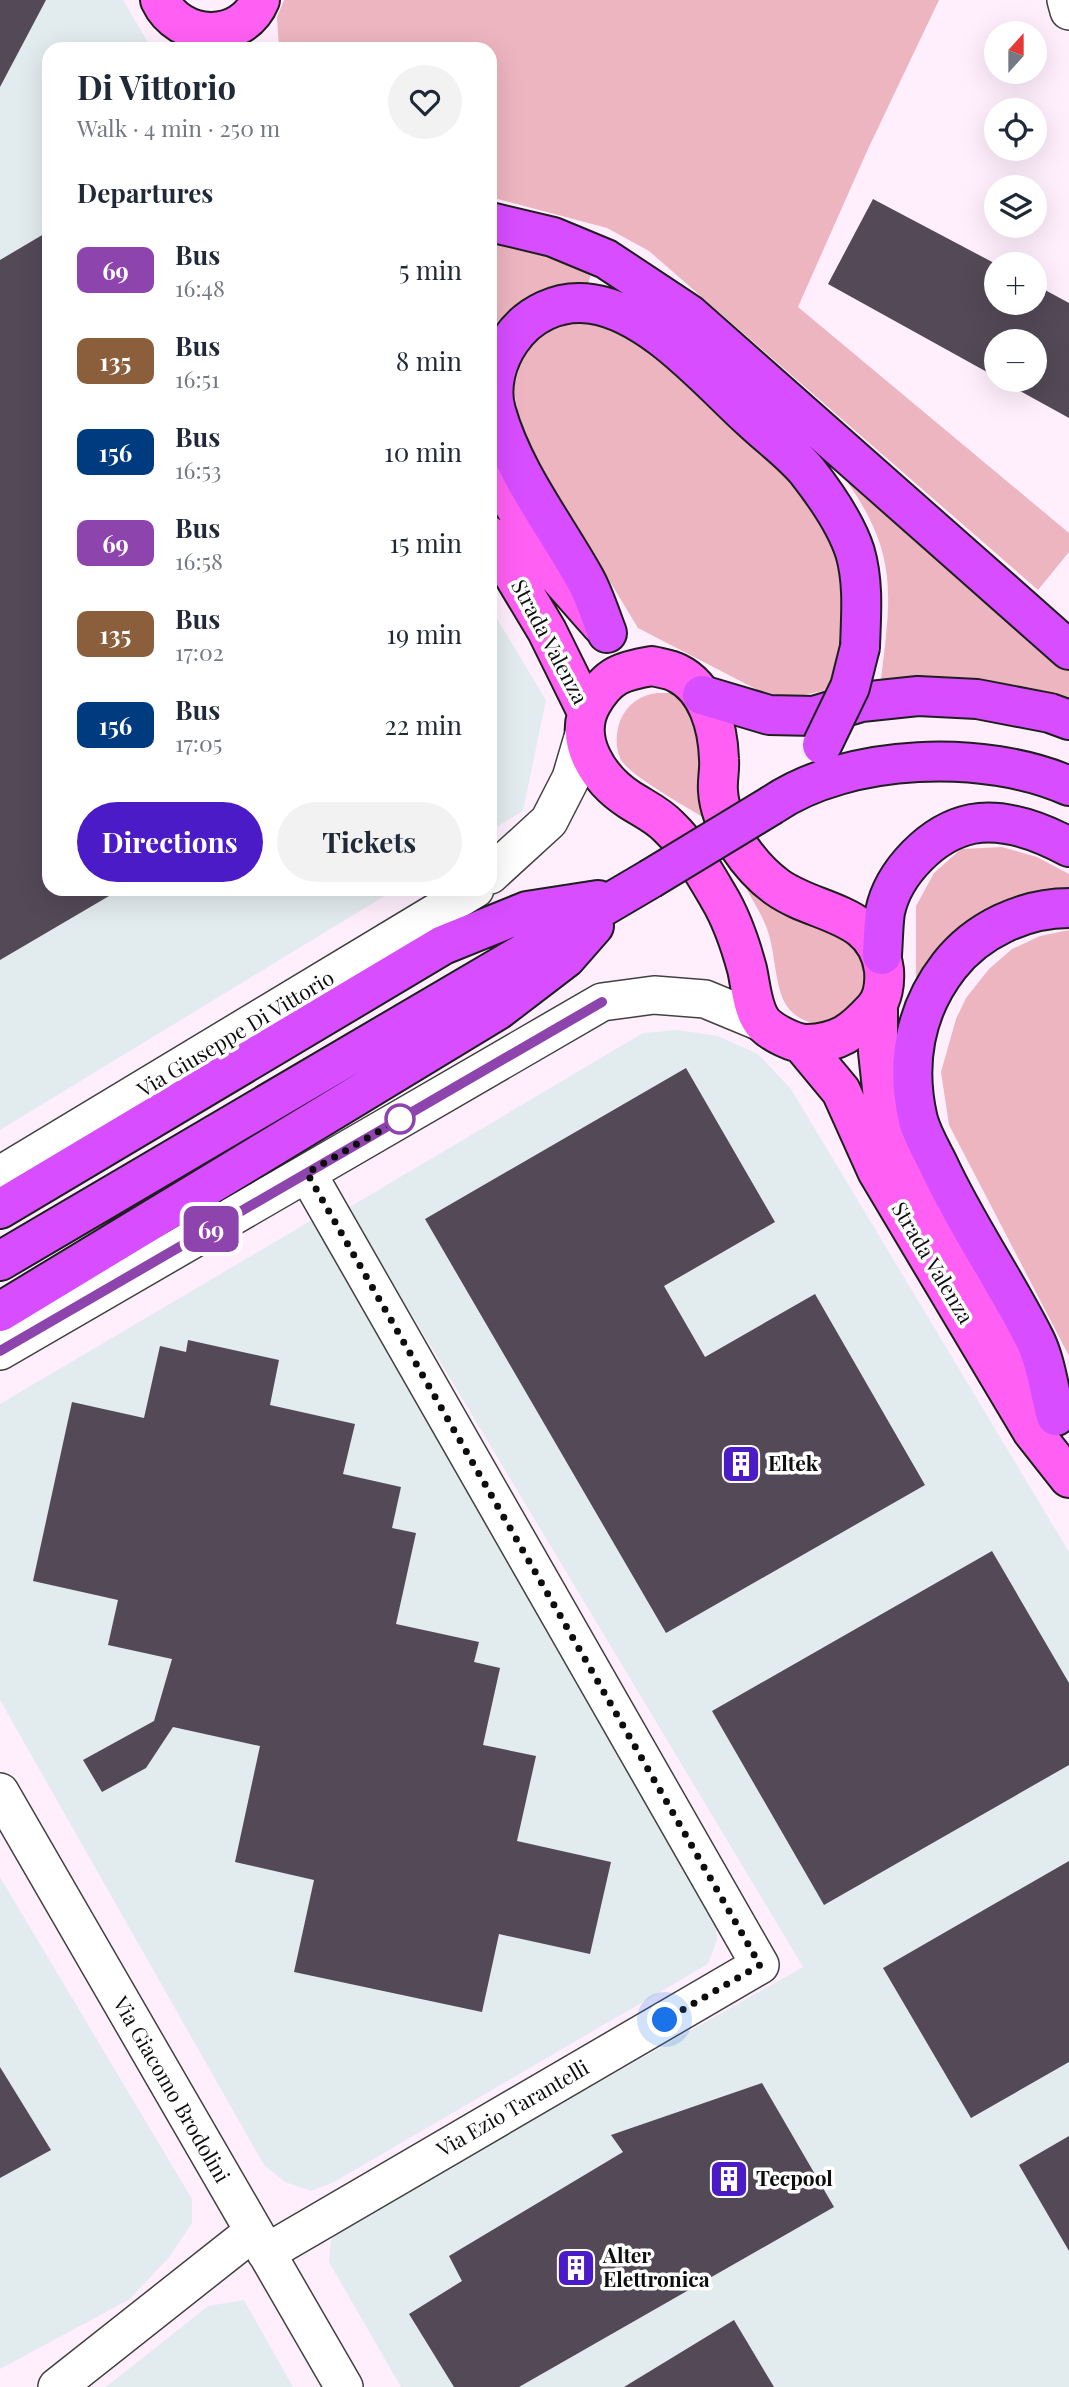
<!DOCTYPE html>
<meta charset="utf-8">
<style>
:root{--surface:#fff;--page:#f2f2f3;--text:#1f2937;--muted:#747a83;--accent:#4b1bc8}
body{margin:0;font-family:"Playfair Display",serif;background:var(--page);color:var(--text);height:100vh;display:flex;flex-direction:column;font-size:26px;white-space:nowrap}
*{box-sizing:border-box;margin:0}
p{font-size:23px;color:var(--muted)}
.icon{flex:none;width:38px;height:38px;fill:none;stroke:currentColor;stroke-width:2;stroke-linecap:round;stroke-linejoin:round}
.map{position:relative;flex:1;overflow:hidden}
.side{position:absolute;left:42px;top:42px;width:455px;height:854px;display:flex;flex-direction:column;background:var(--surface);border-radius:21px;box-shadow:0 7px 28px #0002}
.side>*{flex:none}
.badge{padding:0 14px;border-radius:10px;font-size:24px;line-height:46px}
.needle{width:46px;rotate:21deg}
.controls{position:absolute;left:984px;top:21px;display:grid;gap:14px}
.controls a{display:grid;place-items:center;width:63px;height:63px;border-radius:50%;background:var(--surface);box-shadow:0 7px 28px #0002;font-size:35px}
.you{position:absolute;width:35px;height:35px;margin:-18px;border:5px solid #fff;border-radius:50%;background:#1a73e8;box-shadow:0 0 0 10px #1a73e833}
.map>.badge{position:absolute;translate:-50% -50%;box-shadow:0 0 0 4px #fff}
h2{padding:0 35px;font-size:26px;line-height:63px}
.round{display:grid;place-items:center;flex:none;width:74px;height:74px;border-radius:37px;background:var(--page)}
.headline{display:flex;align-items:center;justify-content:space-between;height:119px;padding:0 35px}
h1{font-size:33px;font-weight:700;line-height:52px}
.action{display:flex;gap:14px;margin-top:auto;padding:14px 35px}
.action a{flex:1;height:80px;border-radius:42px;background:var(--accent);color:#fff;font-size:28px;font-weight:700;line-height:80px;text-align:center}
.action a+a{background:var(--page);color:var(--text)}
ul{padding:0;list-style:none}
li{display:flex;align-items:center;gap:21px;height:91px;padding:0 35px}
li div{flex:1}
li b{display:block;font-size:26px}
li em{font-style:normal}
li .badge{min-width:77px;font-weight:700;text-align:center}
.map>svg:first-child{display:block}
.industrial{fill:#e2ebed}
.green{fill:#edb5c0}
.building{fill:#534957}
.lines{fill:none;stroke-linecap:round;stroke-linejoin:round}
.minor-casing{stroke:#414141;stroke-width:40}
.major-casing{stroke:#1f1f1f;stroke-width:42}
.highway-casing{stroke:#1f1f1f;stroke-width:42}
.minor{stroke:#fff;stroke-width:37}
.major{stroke:#ff5ff3;stroke-width:38}
.highway{stroke:#d74dff;stroke-width:38}
.highway-bridge-casing{stroke:#1f1f1f;stroke-width:42;stroke-linecap:butt}
.highway-bridge{stroke:#d74dff;stroke-width:38}
.line-casing{stroke:#fff;stroke-width:16}
.line{stroke:#8e44ad;stroke-width:10}
.walk{stroke:#0e0e0e;stroke-width:7;stroke-dasharray:0 12.6}
.stop-dot{fill:#fff;stroke:#8e44ad;stroke-width:3.5}
.labels{text-anchor:middle;stroke-width:7;stroke-linejoin:round;paint-order:stroke}
.street-label{font-size:21px;fill:#0e0e0e;stroke:#fff}
.poi-label{font-size:21px;font-weight:bold;fill:#0e0e0e;stroke:#fff;text-anchor:start}
</style>
<div class="map">
<svg width="1069" height="2387" viewBox="0 0 1069 2387">
<rect width="100%" height="100%" fill="#ffeffd"/>
<!-- industrial -->
<path class="industrial" d="M 0,0 L 123,0 L 152,49 L 49,49 L 49,889 L 396,889 L 0,1130 Z
M 490,607 L 546,700 L 523,811 L 490,831 Z
M 677,1030 L 718,1036 L 758,1054 L 791,1089 L 1069,1552 L 1069,2387 L 401,2387 L 329,2262 L 331,2240 L 344,2226 L 803,1967 L 348,1208 L 643,1033 Z
M 312,1220 L 714,1911 L 717,1940 L 708,1964 L 334,2182 L 311,2191 L 285,2182 L 264,2165 L 0,1700 L 0,1404 Z
M 0,1877 L 192,2199 L 192,2223 L 170,2256 L 130,2299 L 0,2369 Z
M 244,2300 L 293,2387 L 106,2387 L 208,2306 Z"/>
<!-- green -->
<path class="green" d="M 284,0 L 939,0 L 868,149 L 798,307 L 1069,533 L 1069,552 L 1038,590 L 649,251 L 607,228 L 490,197 L 490,49 L 279,49 L 277,17 Z
M 490,233 L 593,267 L 587,288 L 490,358 Z
M 570,320 L 630,330 L 797,477 L 825,515 L 850,583 L 835,688 L 779,701 L 638,628 L 520,433 L 514,388 L 520,364 L 530,343 L 550,326 Z
M 854,477 L 1069,668 L 1069,698 C 1004,677 948,678 881,679 C 891,596 898,555 848,483 Z
M 658,693 L 672,693 L 694,712 L 709,821 C 691,809 627,775 620,758 C 615,746 616,733 620,721 C 627,704 640,695 658,693 Z
M 1002,847 L 1037,857 L 1069,874 L 1069,891 L 1027,893 L 992,907 L 924,986 L 916,980 L 916,906 L 934,873 L 961,849 Z
M 745,886 C 758,895 771,907 784,914 C 808,926 843,930 860,952 C 891,994 826,1049 790,1010 C 774,993 776,952 767,929 C 762,914 752,900 745,886 Z
M 1069,930 L 1069,1356 L 949,1125 L 941,1072 L 956,1019 L 966,998 L 989,969 L 1012,949 L 1040,936 Z"/>
<!-- building -->
<path class="building" d="M 0,0 L 46,0 L 0,87 Z
M 873,199 L 996,264 L 996,303 L 1034,303 L 1034,284 L 1069,303 L 1069,418 L 1000,380 L 1034,380 L 1034,341 L 996,341 L 996,377 L 828,284 Z
M 49,231 L 49,889 L 121,889 L 0,960 L 0,260 Z
M 686,1068 L 775,1222 L 664,1286 L 705,1357 L 815,1294 L 925,1485 L 666,1633 L 425,1219 Z
M 188,1340 L 279,1360 L 270,1405 L 355,1424 L 343,1474 L 401,1487 L 392,1528 L 416,1533 L 396,1624 L 479,1642 L 474,1662 L 500,1668 L 483,1745 L 536,1756 L 517,1841 L 611,1862 L 590,1954 L 499,1934 L 482,2012 L 294,1972 L 314,1880 L 235,1862 L 260,1746 L 173,1727 L 146,1768 L 102,1792 L 83,1760 L 154,1721 L 172,1659 L 108,1645 L 118,1600 L 33,1581 L 72,1402 L 144,1418 L 160,1346 L 186,1352 Z
M 992,1551 L 1069,1683 L 1069,1765 L 824,1905 L 712,1711 Z
M 1069,1861 L 1069,2062 L 971,2118 L 883,1968 Z
M 0,2067 L 51,2150 L 0,2178 Z
M 762,2083 L 834,2207 L 519,2387 L 454,2387 L 409,2314 L 462,2281 L 449,2256 L 623,2152 L 611,2135 Z
M 1069,2136 L 1069,2251 L 1019,2165 Z
M 734,2320 L 774,2387 L 624,2387 Z"/>
<g class="lines">
<!-- minor casing -->
<g class="minor-casing">
<path id="minor" d="M 1066,0 L 1069,11
M 490,875 L 549,821 L 571,778 L 584,734
M 0,1175 L 475,889
M 0,1351 L 602,1002 L 654,995 L 705,999 L 763,1023
M 0,1792 L 344,2387
M 266,2253 L 760,1965 L 307,1173
M 57,2387 L 253,2232"/>
</g>
<!-- major casing -->
<g class="major-casing">
<path id="major" d="M 160,0 C 179,41 242,44 260,0
M 490,467 L 557,575 L 601,625
M 490,536 L 547,631 L 587,712
M 652,666 C 660,668 670,669 677,673 C 708,688 718,728 719,759 C 720,770 717,780 718,791 C 719,809 728,829 738,845 C 748,860 763,877 777,887 C 816,915 876,911 884,970 C 885,983 883,999 874,1009 C 853,1032 839,1043 807,1044 C 795,1044 773,1033 764,1024 C 752,1011 751,986 747,969 C 740,943 732,919 718,896 C 704,872 689,846 669,827 C 658,815 644,809 630,800 C 599,780 571,739 592,703 C 608,675 622,671 652,666 Z
M 878,1004 L 878,1052 L 883,1098 L 905,1153 L 1047,1400
M 802,1044 L 841,1091 L 877,1171 L 1032,1431 L 1069,1478"/>
</g>
<!-- highway casing -->
<g class="highway-casing">
<path id="highway" d="M 490,222 L 553,237 L 606,259 L 689,314 L 1069,650
M 607,633 C 600,615 594,595 585,579 C 555,525 513,472 496,411 C 489,387 497,360 510,341 C 528,314 559,299 592,304 C 652,313 709,381 752,420 C 770,437 791,452 807,471 C 825,494 846,524 855,552 C 864,583 861,616 860,647
M 702,695 L 769,715 L 814,716 L 861,702 L 918,696 L 977,699 L 1050,713 L 1069,720
M 772,805 C 848,753 986,749 1069,786
M 882,955 C 883,941 883,926 885,912 C 893,873 932,832 972,824 C 1004,818 1041,832 1069,847
M 0,1209 L 443,945 L 527,911 L 598,900
M 0,1261 L 650,879
M 0,1312 L 498,1010 L 566,958 L 594,926
M 1056,1416 C 1049,1392 1046,1362 1035,1340 C 1005,1280 966,1225 938,1164 C 931,1150 922,1135 918,1120 C 905,1065 914,1011 949,966 C 977,930 1024,908 1069,908"/>
</g>
<!-- minor -->
<use href="#minor" class="minor"/>
<!-- major -->
<use href="#major" class="major"/>
<!-- highway -->
<use href="#highway" class="highway"/>
<!-- highway-bridge casing -->
<g class="highway-bridge-casing">
<path id="highway-bridge" d="M 822,745 L 850,687 L 860,647
M 650,879 L 772,805"/>
</g>
<!-- highway-bridge -->
<use href="#highway-bridge" class="highway-bridge"/>
</g>
<g class="lines">
<!-- line casing -->
<g class="line-casing">
<path id="line" d="M 0,1351 L 602,1002"/>
</g>
<!-- line -->
<use href="#line" class="line"/>
<!-- walk -->
<path class="walk" d="M 400,1119 L 307,1173 L 760,1965 L 665,2020"/>
</g>
<!-- icons -->
<defs>
<g id="building-square" transform="scale(2.0125)"><rect x="-9" y="-9" width="18" height="18" rx="4" fill="#4b1bc8" stroke="#fff"/><path d="M-4-6H4V6H1V3H-1V6H-4ZM-2.5-4.3h1.7v1.8h-1.7ZM.8-4.3h1.7v1.8H.8ZM-2.5-1h1.7V.8h-1.7ZM.8-1h1.7V.8H.8Z" fill="#fff"/></g>
</defs>
<g fill-rule="evenodd">
<use href="#building-square" x="741" y="1464"/>
<use href="#building-square" x="729" y="2179"/>
<use href="#building-square" x="576" y="2268"/>
</g>
<!-- markers -->
<circle class="stop-dot" cx="400" cy="1119" r="14"/>
<g class="labels">
<!-- street labels -->
<g class="street-label">
<text transform="translate(549 642) rotate(62)" y="7">Strada Valenza</text>
<text transform="translate(236 1034) rotate(-31)" y="7">Via Giuseppe Di Vittorio</text>
<text transform="translate(932 1263) rotate(59)" y="7">Strada Valenza</text>
<text transform="translate(171 2090) rotate(60)" y="7">Via Giacomo Brodolini</text>
<text transform="translate(513 2109) rotate(-30)" y="7">Via Ezio Tarantelli</text>
</g>
<!-- poi labels -->
<g class="poi-label">
<text x="768" y="1471">Eltek</text>
<text x="756" y="2186">Tecpool</text>
<text x="603" y="2263">Alter<tspan x="603" dy="24">Elettronica</tspan></text>
</g>
</g>
</svg>
<div class="controls">
<a><svg class="needle" viewBox="-14 -14 28 28"><path d="M0-13l5 13h-10z" fill="#e53935"/><path d="M0 13l5-13h-10z" fill="#747a83"/></svg></a>
<a><svg class="icon" aria-label="locate" viewBox="0 0 24 24"><circle cx="12" cy="12" r="6"/><path d="M12 2v4M12 18v4M2 12h4M18 12h4"/></svg></a>
<a><svg class="icon" aria-label="layers" viewBox="0 0 24 24"><path d="M12 4l9 5-9 5-9-5zM3 14l9 5 9-5"/></svg></a>
<a>+</a>
<a>−</a>
</div>
<div class="you" style="left:665px;top:2020px"></div>
<b class="badge" style="left:211px;top:1229px;background:#8e44ad;color:#fff">69</b>
<section class="side">
<div class="headline"><div><h1>Di Vittorio</h1><p>Walk · 4 min · 250 m</p></div><a class="round"><svg class="icon" aria-label="heart" viewBox="0 0 24 24"><path d="M12 20l-8-8c-3-5 5-10 8-4 3-6 11-1 8 4z"/></svg></a></div>
<h2>Departures</h2>
<ul>
<li><span class="badge" style="background:#8e44ad;color:#fff">69</span><div><b>Bus</b><p>16:48</p></div><em>5 min</em></li>
<li><span class="badge" style="background:#8b5e3c;color:#fff">135</span><div><b>Bus</b><p>16:51</p></div><em>8 min</em></li>
<li><span class="badge" style="background:#003b80;color:#fff">156</span><div><b>Bus</b><p>16:53</p></div><em>10 min</em></li>
<li><span class="badge" style="background:#8e44ad;color:#fff">69</span><div><b>Bus</b><p>16:58</p></div><em>15 min</em></li>
<li><span class="badge" style="background:#8b5e3c;color:#fff">135</span><div><b>Bus</b><p>17:02</p></div><em>19 min</em></li>
<li><span class="badge" style="background:#003b80;color:#fff">156</span><div><b>Bus</b><p>17:05</p></div><em>22 min</em></li>
</ul>
<div class="action"><a>Directions</a><a>Tickets</a></div>
</section>
</div>
